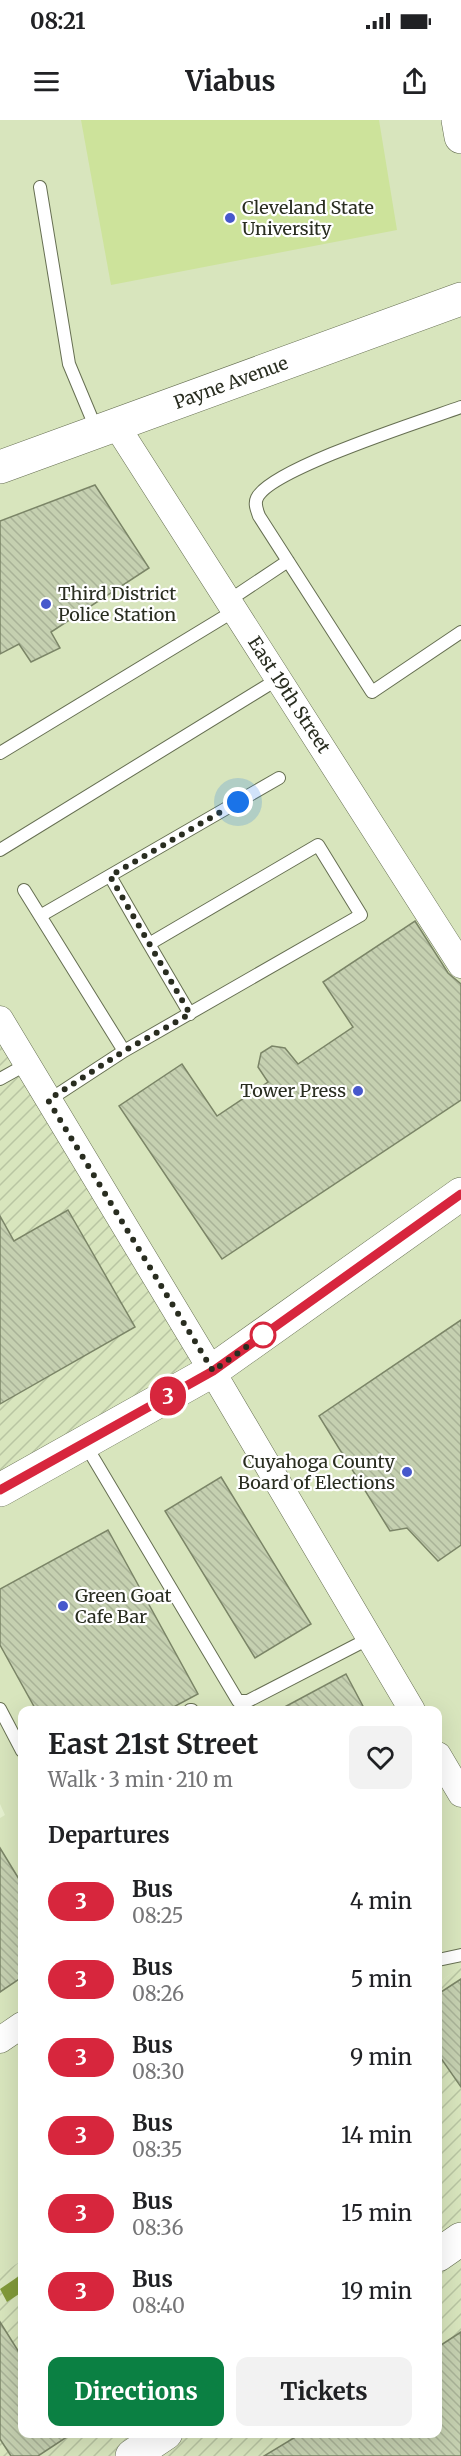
<!DOCTYPE html>
<meta charset="utf-8">
<style>
:root{--surface:#fff;--page:#f2f2f2;--text:#202124;--muted:#757577;--accent:#0b8043}
body{margin:0;font-family:Merriweather,serif;background:var(--page);color:var(--text);height:100vh;display:flex;flex-direction:column;font-size:22px;white-space:nowrap}
*{box-sizing:border-box;margin:0}
p{font-size:20px;color:var(--muted)}
.icon{flex:none;width:33px;height:33px;fill:none;stroke:currentColor;stroke-width:2;stroke-linecap:round;stroke-linejoin:round}
.map{position:relative;flex:1;overflow:hidden}
.panel{position:absolute;left:18px;top:1586px;width:424px;height:732px;display:flex;flex-direction:column;background:var(--surface);border-radius:12px;box-shadow:0 6px 24px #0002}
.panel>*{flex:none}
.badge{padding:0 12px;border-radius:20px;font-size:21px;line-height:39px}
.you{position:absolute;width:30px;height:30px;margin:-15px;border:4px solid #fff;border-radius:50%;background:#1a73e8;box-shadow:0 0 0 9px #1a73e833}
.map>.badge{position:absolute;translate:-50% -50%;box-shadow:0 0 0 3px #fff}
h2{padding:0 30px;font-size:22px;line-height:54px}
.round{display:grid;place-items:center;flex:none;width:63px;height:63px;border-radius:12px;background:var(--page)}
.summary{display:flex;align-items:center;justify-content:space-between;height:102px;padding:0 30px}
h1{font-size:28px;font-weight:700;line-height:45px}
.primary-button{display:flex;gap:12px;margin-top:auto;padding:12px 30px}
.primary-button a{flex:1;height:69px;border-radius:12px;background:var(--accent);color:#fff;font-size:24px;font-weight:700;line-height:69px;text-align:center}
.primary-button a+a{background:var(--page);color:var(--text)}
ul{padding:0;list-style:none}
li{display:flex;align-items:center;gap:18px;height:78px;padding:0 30px}
li div{flex:1}
li b{display:block;font-size:22px}
li em{font-style:normal}
li .badge{min-width:66px;font-weight:700;text-align:center}
.status{display:flex;justify-content:space-between;align-items:center;height:42px;padding:0 30px;background:var(--surface);direction:ltr}
.status svg{height:16px;fill:currentColor}
header{display:flex;justify-content:space-between;align-items:center;height:78px;padding:0 30px;background:var(--surface);font-size:27px;font-weight:700}
.map>svg:first-child{display:block}
.built{fill:#d8e5bd}
.industrial{fill:url(#industrial-furrows)}
.pitch{fill:#cde39b}
.water{fill:#819a3a}
.building{fill:url(#building-back-hatch);stroke:#7b8567;stroke-width:1.5}
.lines{fill:none;stroke-linecap:round;stroke-linejoin:round}
.lane-casing{stroke:#666f52;stroke-width:14}
.street-casing{stroke:#666f52;stroke-width:27}
.secondary-casing{stroke:#666f52;stroke-width:34}
.primary-casing{stroke:#666f52;stroke-width:34}
.lane{stroke:#fff;stroke-width:12}
.street{stroke:#fff;stroke-width:26}
.secondary{stroke:#fff;stroke-width:33}
.primary{stroke:#fff;stroke-width:33}
.line-casing{stroke:#fff;stroke-width:14}
.line{stroke:#d7263d;stroke-width:9}
.walk{stroke:#292d20;stroke-width:6;stroke-dasharray:0 10.8}
.poi-dot{fill:#4758cc;stroke:#fff;stroke-width:2}
.stop-dot{fill:#fff;stroke:#d7263d;stroke-width:3}
.labels{text-anchor:middle;stroke-width:4.5;stroke-linejoin:round;paint-order:stroke}
.poi-label{font-size:18px;fill:#292d20;stroke:#fff;text-anchor:start}
.street-label{font-size:18px;fill:#292d20;stroke:#fff}
</style>
<div class="status"><b>08:21</b><svg viewBox="0 0 49 12"><path d="M0 12V9h3v3zM5 12V6h3v6zM10 12V3h3v9zM15 12V0h3v12zM26 1h20v11H26zM47 4h2v5h-2z"/></svg></div>
<header><svg class="icon" aria-label="menu" viewBox="0 0 24 24"><path d="M4 6h16M4 12h16M4 18h16"/></svg>Viabus<svg class="icon" aria-label="share" viewBox="0 0 24 24"><path d="M12 15V3M7 8l5-5 5 5M5 13v7h14v-7"/></svg></header>
<div class="map">
<svg width="461" height="2336" viewBox="0 0 461 2336">
<defs>
<pattern id="industrial-furrows" width="10" height="10" patternUnits="userSpaceOnUse" patternTransform="scale(1.5)"><rect width="10" height="10" fill="#d8e5bd"/><path d="M-1 1l2-2M0 10L10 0M9 11l2-2" fill="none" stroke="#b9c5a2"/></pattern>
<pattern id="building-back-hatch" width="6" height="6" patternUnits="userSpaceOnUse" patternTransform="scale(1.5)"><rect width="6" height="6" fill="#c5d0b0"/><path d="M-1 5l2 2M0 0l6 6M5-1l2 2" fill="none" stroke="#a9b397"/></pattern>
</defs>
<rect width="100%" height="100%" fill="#e5f0cf"/>
<!-- built -->
<path class="built" d="M 0,0 L 461,0 L 461,1847 L 438,1863 L 438,1590 L 22,1590 L 22,2140 L 0,2155 L 0,1698 L 5,1695 L 0,1684 Z"/>
<!-- industrial -->
<path class="industrial" d="M 0,899 L 214,1251 L 0,1370 Z
M 461,1847 L 461,2336 L 0,2336 L 0,2155 L 22,2140 L 22,2313 L 438,2313 L 438,1863 Z"/>
<!-- pitch -->
<path class="pitch" d="M 81,0 L 379,0 L 397,110 L 111,165 Z"/>
<!-- water -->
<path class="water" d="M 22,2154 L 22,2172 L 7,2182 L 0,2169 Z"/>
<!-- building -->
<path class="building" d="M 95,365 L 149,448 L 51,512 L 60,528 L 31,542 L 19,524 L 0,534 L 0,401 Z
M 415,801 L 448,853 L 461,864 L 461,980 L 222,1139 L 119,986 L 182,944 L 217,996 L 268,962 L 258,947 L 261,933 L 272,926 L 285,928 L 298,944 L 353,907 L 323,862 Z
M 68,1090 L 135,1207 L 0,1284 L 0,1096 L 14,1121 Z
M 461,1200 L 461,1425 L 438,1441 L 407,1408 L 390,1411 L 319,1296 Z
M 221,1357 L 311,1504 L 255,1538 L 165,1391 Z
M 108,1410 L 198,1574 L 168,1590 L 36,1590 L 0,1525 L 0,1469 Z
M 346,1554 L 365,1590 L 279,1590 Z
M 0,1728 L 22,1764 L 22,1857 L 0,1872 Z
M 461,1859 L 461,1967 L 438,1934 L 438,1874 Z
M 0,2202 L 22,2237 L 22,2313 L 73,2313 L 38,2336 L 11,2336 L 0,2319 Z
M 461,2212 L 461,2336 L 264,2336 L 302,2313 L 438,2313 L 438,2227 Z"/>
<g class="lines">
<!-- lane casing -->
<g class="lane-casing">
<path id="lane" d="M 40,67 L 69,244 L 97,311
M 461,287 C 425,300 270,349 257,378 C 254,384 257,390 259,396 L 372,572 L 461,512
M 228,481 L 288,441
M 0,633 L 234,491
M 0,730 L 278,559
M 110,756 L 149,824
M 24,770 L 124,931 L 49,980
M 40,796 L 279,658
M 124,931 L 361,795 L 318,725 L 149,824 L 190,894
M 0,959 L 27,944
M 85,1324 L 238,1581 L 248,1581 L 370,1518
M 0,1589 L 22,1631
M 190,1590 L 192,1590
M 438,1840 L 461,1835"/>
</g>
<!-- street casing -->
<g class="street-casing">
<path id="street" d="M 116,305 L 461,845
M 0,899 L 212,1251 L 412,1590
M 438,1635 L 461,1674
M 0,1920 L 22,1905"/>
</g>
<!-- secondary casing -->
<g class="secondary-casing">
<path id="secondary" d="M 458,0 L 461,17
M 0,347 L 461,179
M 438,2135 L 461,2119
M 132,2336 L 166,2313"/>
</g>
<!-- primary casing -->
<g class="primary-casing">
<path id="primary" d="M 0,1370 L 212,1251 L 461,1074"/>
</g>
<!-- lane -->
<use href="#lane" class="lane"/>
<!-- street -->
<use href="#street" class="street"/>
<!-- secondary -->
<use href="#secondary" class="secondary"/>
<!-- primary -->
<use href="#primary" class="primary"/>
</g>
<g class="lines">
<!-- line casing -->
<g class="line-casing">
<path id="line" d="M 0,1370 L 213,1251 L 461,1074"/>
</g>
<!-- line -->
<use href="#line" class="line"/>
<!-- walk -->
<path class="walk" d="M 238,682 L 110,756 L 190,894 L 124,931 L 48,980 L 213,1251 L 263,1215"/>
</g>
<!-- markers -->
<g class="poi-dot">
<circle cx="230" cy="98" r="6"/>
<circle cx="46" cy="484" r="6"/>
<circle cx="358" cy="971" r="6"/>
<circle cx="407" cy="1352" r="6"/>
<circle cx="63" cy="1486" r="6"/>
</g>
<circle class="stop-dot" cx="263" cy="1215" r="12"/>
<g class="labels">
<!-- poi labels -->
<g class="poi-label">
<text x="242" y="94">Cleveland State<tspan x="242" dy="21">University</tspan></text>
<text x="58" y="480">Third District<tspan x="58" dy="21">Police Station</tspan></text>
<text x="346" y="977" text-anchor="end">Tower Press</text>
<text x="395" y="1348" text-anchor="end">Cuyahoga County<tspan x="395" dy="21">Board of Elections</tspan></text>
<text x="75" y="1482">Green Goat<tspan x="75" dy="21">Cafe Bar</tspan></text>
</g>
<!-- street labels -->
<g class="street-label">
<text transform="translate(231 263) rotate(-20)" y="6">Payne Avenue</text>
<text transform="translate(289 575) rotate(57)" y="6">East 19th Street</text>
</g>
</g>
</svg>
<div class="you" style="left:238px;top:682px"></div>
<b class="badge" style="left:168px;top:1276px;background:#d7263d;color:#fff">3</b>
<section class="panel">
<div class="summary"><div><h1>East 21st Street</h1><p>Walk · 3 min · 210 m</p></div><a class="round"><svg class="icon" aria-label="heart" viewBox="0 0 24 24"><path d="M12 20l-8-8c-3-5 5-10 8-4 3-6 11-1 8 4z"/></svg></a></div>
<h2>Departures</h2>
<ul>
<li><span class="badge" style="background:#d7263d;color:#fff">3</span><div><b>Bus</b><p>08:25</p></div><em>4 min</em></li>
<li><span class="badge" style="background:#d7263d;color:#fff">3</span><div><b>Bus</b><p>08:26</p></div><em>5 min</em></li>
<li><span class="badge" style="background:#d7263d;color:#fff">3</span><div><b>Bus</b><p>08:30</p></div><em>9 min</em></li>
<li><span class="badge" style="background:#d7263d;color:#fff">3</span><div><b>Bus</b><p>08:35</p></div><em>14 min</em></li>
<li><span class="badge" style="background:#d7263d;color:#fff">3</span><div><b>Bus</b><p>08:36</p></div><em>15 min</em></li>
<li><span class="badge" style="background:#d7263d;color:#fff">3</span><div><b>Bus</b><p>08:40</p></div><em>19 min</em></li>
</ul>
<div class="primary-button"><a>Directions</a><a>Tickets</a></div>
</section>
</div>
